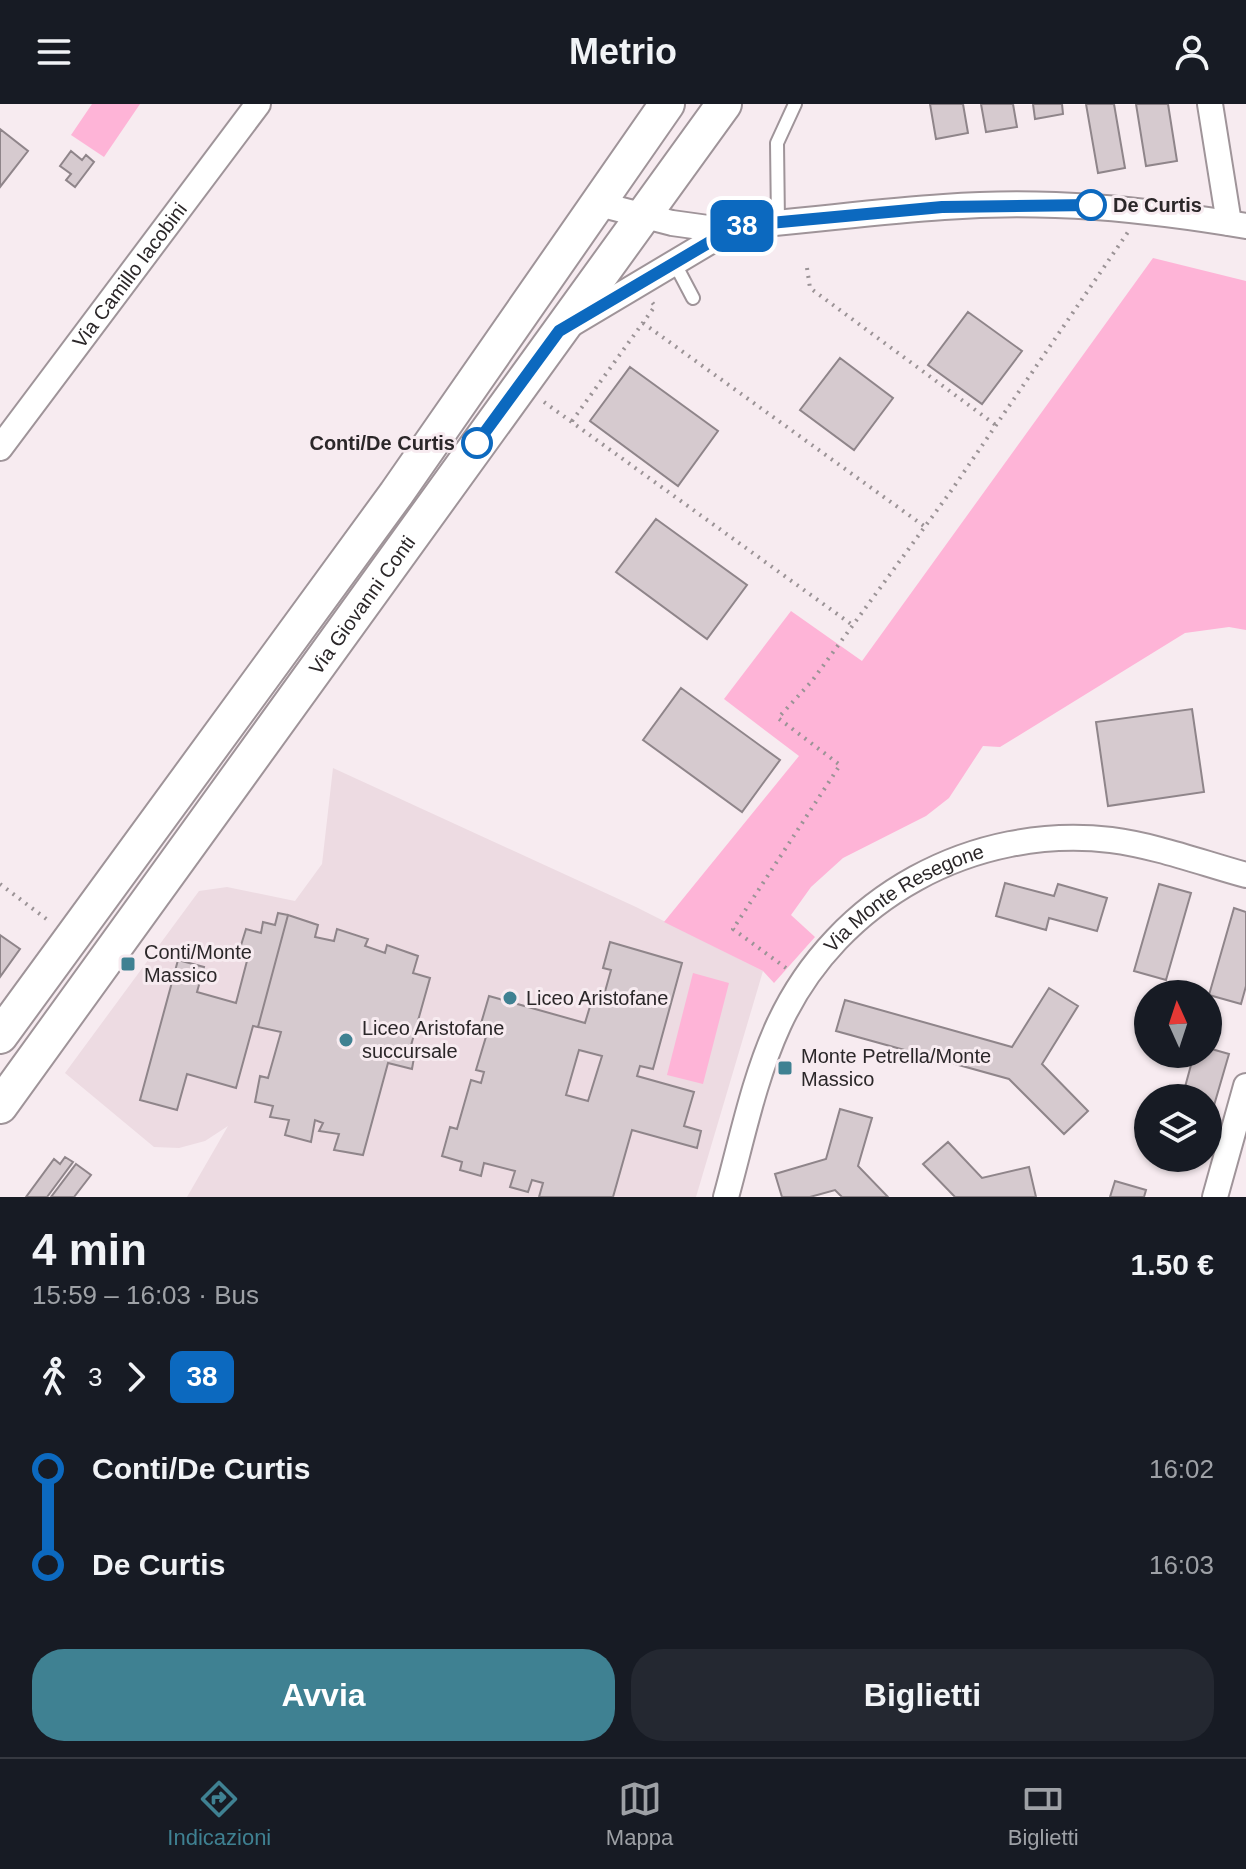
<!DOCTYPE html>
<html lang="it">
<meta charset="utf-8">
<style>
:root{--surface:#171b24;--page:#242831;--text:#f1f3f6;--muted:#9ea1a6;--line:#363941;--accent:#3f8192}
body{margin:0;font-family:Arial,sans-serif;background:var(--page);color:var(--text);height:100vh;display:flex;flex-direction:column;font-size:30px;white-space:nowrap}
*{box-sizing:border-box;margin:0}
p{font-size:26px;color:var(--muted)}
.icon{flex:none;width:44px;height:44px;fill:none;stroke:currentColor;stroke-width:2;stroke-linecap:round;stroke-linejoin:round}
.map{position:relative;height:1093px;overflow:hidden}
.drawer{display:flex;flex-direction:column;background:var(--surface);flex:1}
.drawer>*{flex:none}
.badge{padding:0 16px;border-radius:12px;font-size:28px;line-height:52px}
.needle{width:52px;rotate:357deg}
.tools{position:absolute;left:1134px;top:876px;display:grid;gap:16px}
.tools a{display:grid;place-items:center;width:88px;height:88px;border-radius:50%;background:var(--surface);box-shadow:0 2px 6px #0004;font-size:40px}
.map>.badge{position:absolute;translate:-50% -50%;box-shadow:0 0 0 4px #fff}
.legs{display:flex;align-items:center;gap:12px;height:88px;padding:0 32px;font-size:26px}
.legs p{margin-inline-start:auto}
.headline{display:flex;align-items:center;justify-content:space-between;height:136px;padding:0 32px}
h1{font-size:44px;font-weight:700;line-height:60px}
.action{display:flex;gap:16px;margin-top:auto;padding:16px 32px}
.action a{flex:1;height:92px;border-radius:32px;background:var(--accent);color:#fff;font-size:32px;font-weight:700;line-height:92px;text-align:center}
.action a+a{background:var(--page);color:var(--text)}
ul{padding:0 32px;list-style:none}
li{display:flex;align-items:center;gap:28px;height:96px;font-size:30px}
li i{display:grid;place-items:center;width:12px;height:100%;margin:0 10px;background:currentColor}
li i::after{content:'';width:20px;height:20px;margin:-10px;border:6px solid;border-radius:50%;background:var(--surface)}
li p{margin-inline-start:auto}
li:first-child i{background:linear-gradient(#0000 50%,currentColor 0)}
li:last-child i{background:linear-gradient(currentColor 50%,#0000 0)}
header{display:flex;justify-content:space-between;align-items:center;height:104px;padding:0 32px;background:var(--surface);font-size:36px;font-weight:700}
.tab-bar{display:flex;justify-content:space-around;align-items:center;height:112px;border-top:2px solid var(--line);background:var(--surface);font-size:22px;color:var(--muted)}
.tab-bar a{display:grid;justify-items:center;gap:4px}
.tab-bar .on{color:var(--accent)}
.map>svg:first-child{display:block}
.built{fill:#eddbe2}
.green{fill:#feb4d7}
.building{fill:#d6cacf;stroke:#8f858a;stroke-width:2;fill-rule:evenodd}
.lines{fill:none;stroke-linecap:round;stroke-linejoin:round}
.service-casing{stroke:#9f9499;stroke-width:16}
.minor-casing{stroke:#9f9499;stroke-width:28}
.secondary-casing{stroke:#9f9499;stroke-width:38}
.path{stroke:#9b9396;stroke-width:4;stroke-dasharray:2 6;stroke-linecap:butt}
.service{stroke:#fff;stroke-width:12}
.minor{stroke:#fff;stroke-width:24}
.secondary{stroke:#fff;stroke-width:34}
.line-1-casing{stroke:#fff;stroke-width:18}
.line-1{stroke:#0c69bf;stroke-width:12}
.stop-1-dot{fill:#fff;stroke:#0c69bf;stroke-width:4}
.poi-dot{fill:#3f8192;stroke:#f7ebf0;stroke-width:3}
.labels{text-anchor:middle;stroke-width:6;stroke-linejoin:round;paint-order:stroke}
.stop-label{font-size:20px;font-weight:bold;fill:#2b2729;stroke:#f7ebf0;text-anchor:start}
.street-label{font-size:20px;fill:#2b2729;stroke:#f7ebf0}
.poi-label{font-size:20px;fill:#2b2729;stroke:#f7ebf0;text-anchor:start}
</style>
<header><svg class="icon" aria-label="menu" viewBox="0 0 24 24"><path d="M4 6h16M4 12h16M4 18h16"/></svg>Metrio<svg class="icon" aria-label="person" viewBox="0 0 24 24"><circle cx="12" cy="8" r="4"/><path d="M4 21q1-7 8-7t8 7"/></svg></header>
<div class="map">
<svg width="1246" height="1093" viewBox="0 0 1246 1093">
<rect width="100%" height="100%" fill="#f7ebf0"/>
<!-- built -->
<path class="built" d="M 333,664 L 636,803 L 763,867 L 696,1093 L 187,1093 L 228,1022 L 205,1037 L 179,1044 L 154,1043 L 65,969 L 199,787 L 227,783 L 295,797 L 322,760 Z"/>
<!-- green -->
<path class="green" d="M 92,0 L 140,0 L 104,53 L 71,31 Z
M 1153,154 L 1246,177 L 1246,526 L 1229,523 L 1185,529 L 1000,643 L 983,642 L 949,694 L 926,712 L 843,754 L 811,783 L 791,811 L 815,833 L 774,879 L 763,867 L 664,818 L 799,652 L 724,595 L 791,507 L 862,557 Z
M 693,869 L 729,879 L 703,980 L 667,971 Z"/>
<!-- building -->
<path class="building" d="M 930,0 L 963,0 L 968,29 L 936,35 Z
M 981,0 L 1013,0 L 1017,23 L 986,28 Z
M 1033,0 L 1062,0 L 1063,10 L 1035,15 Z
M 1086,0 L 1114,0 L 1125,64 L 1098,69 Z
M 1136,0 L 1168,0 L 1177,57 L 1146,62 Z
M 0,25 L 28,47 L 0,83 Z
M 71,47 L 82,56 L 86,51 L 94,58 L 75,83 L 66,76 L 71,70 L 60,62 Z
M 968,208 L 1022,247 L 982,300 L 928,261 Z
M 840,254 L 893,294 L 854,346 L 800,306 Z
M 630,263 L 718,327 L 678,382 L 590,317 Z
M 656,415 L 747,481 L 707,535 L 616,468 Z
M 681,584 L 780,656 L 742,708 L 643,636 Z
M 1192,605 L 1204,688 L 1108,702 L 1096,618 Z
M 1005,779 L 1054,792 L 1058,780 L 1107,794 L 1097,827 L 1049,814 L 1046,826 L 996,812 Z
M 1159,780 L 1191,789 L 1166,876 L 1134,867 Z
M 1234,804 L 1246,808 L 1246,882 L 1241,900 L 1209,891 Z
M 278,809 L 288,811 L 258,923 L 253,922 L 236,984 L 187,970 L 177,1006 L 140,996 L 178,856 L 204,863 L 197,888 L 236,899 L 248,853 L 238,851 L 246,825 L 261,829 L 263,818 L 275,821 Z
M 288,811 L 318,821 L 315,833 L 334,837 L 337,825 L 368,835 L 365,842 L 385,849 L 387,841 L 418,852 L 413,869 L 430,874 L 410,945 L 415,948 L 412,965 L 388,959 L 363,1051 L 334,1046 L 339,1030 L 319,1027 L 323,1019 L 315,1016 L 311,1038 L 285,1031 L 289,1016 L 270,1013 L 273,1002 L 255,998 L 260,972 L 268,974 L 281,928 L 258,923 Z
M 0,831 L 20,845 L 0,873 Z
M 610,838 L 682,859 L 653,965 L 640,962 L 637,972 L 694,988 L 684,1022 L 701,1027 L 697,1044 L 632,1026 L 613,1093 L 539,1093 L 543,1079 L 532,1076 L 528,1088 L 510,1083 L 515,1067 L 484,1059 L 481,1072 L 460,1066 L 462,1058 L 442,1052 L 450,1023 L 457,1025 L 471,976 L 481,979 L 484,968 L 476,966 L 488,926 L 480,923 L 489,892 L 585,919 L 591,899 L 601,902 L 611,866 L 603,864 ZM 579,946 L 602,952 L 588,997 L 566,991 Z
M 1049,884 L 1078,902 L 1042,960 L 1088,1007 L 1064,1030 L 1009,975 L 836,927 L 845,896 L 1012,943 Z
M 1208,944 L 1229,950 L 1208,1022 L 1208,994 L 1182,994 L 1194,950 L 1208,950 Z
M 840,1005 L 872,1014 L 858,1062 L 888,1093 L 842,1093 L 835,1086 L 810,1093 L 782,1093 L 775,1070 L 826,1055 Z
M 948,1038 L 982,1074 L 1029,1063 L 1036,1093 L 955,1093 L 923,1060 Z
M 65,1053 L 73,1058 L 47,1093 L 26,1093 L 54,1055 L 60,1060 Z
M 76,1060 L 91,1071 L 74,1093 L 51,1093 Z
M 1115,1077 L 1146,1086 L 1144,1093 L 1110,1093 Z"/>
<g class="lines">
<!-- service casing -->
<g class="service-casing">
<path id="service" d="M 778,118 L 777,39 L 795,0
M 674,158 L 693,194"/>
</g>
<!-- minor casing -->
<g class="minor-casing">
<g id="minor">
<path d="M 1210,0 L 1229,119"/>
<path d="M 595,99 L 672,119 L 708,124 C 787,120 865,108 944,103 C 1046,95 1145,105 1246,122"/>
<path d="M 570,221 L 731,125"/>
<path id="s1" d="M 0,344 L 258,0"/>
<path id="s2" d="M 726,1093 C 742,1035 754,974 779,920 C 838,793 974,720 1111,736 C 1157,742 1202,759 1246,771"/>
<path d="M 1215,1093 L 1246,982"/>
</g>
</g>
<!-- secondary casing -->
<g class="secondary-casing">
<g id="secondary">
<path d="M 0,932 L 396,390 L 667,0"/>
<path id="s3" d="M 0,1002 L 724,0"/>
</g>
</g>
<!-- path -->
<path class="path" d="M 807,164 L 810,184 L 997,322
M 643,219 L 924,422
M 544,298 L 851,520
M 572,317 L 655,202 L 651,197
M 0,780 L 49,817
M 786,864 L 733,825 L 840,661 L 778,614 L 812,577 L 951,387 L 1128,128"/>
<!-- service -->
<use href="#service" class="service"/>
<!-- minor -->
<use href="#minor" class="minor"/>
<!-- secondary -->
<use href="#secondary" class="secondary"/>
</g>
<g class="lines">
<!-- line-1 casing -->
<g class="line-1-casing">
<path id="line-1" d="M 477,339 L 559,227 L 737,122 L 942,103 L 1091,101"/>
</g>
<!-- line-1 -->
<use href="#line-1" class="line-1"/>
</g>
<!-- markers -->
<g class="stop-1-dot">
<circle cx="1091" cy="101" r="14"/>
<circle cx="477" cy="339" r="14"/>
</g>
<g class="poi-dot">
<rect x="120" y="852" width="16" height="16" rx="4"/>
<circle cx="510" cy="894" r="8"/>
<circle cx="346" cy="936" r="8"/>
<rect x="777" y="956" width="16" height="16" rx="4"/>
</g>
<g class="labels">
<!-- stop labels -->
<g class="stop-label">
<text x="1113" y="108">De Curtis</text>
<text x="455" y="346" text-anchor="end">Conti/De Curtis</text>
</g>
<!-- street labels -->
<g class="street-label">
<text dy="7" stroke="none"><textPath href="#s1" startOffset="216">Via Camillo Iacobini</textPath></text>
<text dy="7" stroke="none"><textPath href="#s3" startOffset="618">Via Giovanni Conti</textPath></text>
<text dy="7" stroke="none"><textPath href="#s2" startOffset="364">Via Monte Resegone</textPath></text>
</g>
<!-- poi labels -->
<g class="poi-label">
<text x="144" y="855">Conti/Monte<tspan x="144" dy="23">Massico</tspan></text>
<text x="526" y="901">Liceo Aristofane</text>
<text x="362" y="931">Liceo Aristofane<tspan x="362" dy="23">succursale</tspan></text>
<text x="801" y="959">Monte Petrella/Monte<tspan x="801" dy="23">Massico</tspan></text>
</g>
</g>
</svg>
<div class="tools">
<a><svg class="needle" viewBox="-14 -14 28 28"><path d="M0-13l5 13h-10z" fill="#e53935"/><path d="M0 13l5-13h-10z" fill="#9ea1a6"/></svg></a>
<a><svg class="icon" aria-label="layers" viewBox="0 0 24 24"><path d="M12 4l9 5-9 5-9-5zM3 14l9 5 9-5"/></svg></a>
</div>
<b class="badge" style="left:742px;top:122px;background:#0c69bf;color:#fff">38</b>
</div>
<section class="drawer">
<div class="headline"><div><h1>4 min</h1><p>15:59 – 16:03 · Bus</p></div><b>1.50 €</b></div>
<div class="legs"><svg class="icon" aria-label="walk" viewBox="0 0 24 24"><circle cx="13" cy="4" r="2"/><path d="M13 8l-2 6 4 7M11 14l-3 7M7 12l3-4h3l4 4"/></svg>3<svg class="icon" aria-label="forward" viewBox="0 0 24 24"><path d="M9 5l7 7-7 7"/></svg><b class="badge" style="background:#0c69bf;color:#fff">38</b></div>
<ul>
<li><i style="color:#0c69bf"></i><b>Conti/De Curtis</b><p>16:02</p></li>
<li><i style="color:#0c69bf"></i><b>De Curtis</b><p>16:03</p></li>
</ul>
<div class="action"><a>Avvia</a><a>Biglietti</a></div>
</section>
<nav class="tab-bar">
<a class="on"><svg class="icon" aria-label="directions" viewBox="0 0 24 24"><path d="M12 3l9 9-9 9-9-9zM9 14v-3h6M13 9l2 2-2 2"/></svg>Indicazioni</a>
<a><svg class="icon" aria-label="map" viewBox="0 0 24 24"><path d="M3 6l6-2 6 2 6-2v14l-6 2-6-2-6 2zM9 4v14M15 6v14"/></svg>Mappa</a>
<a><svg class="icon" aria-label="tickets" viewBox="0 0 24 24"><path d="M3 7h18v10H3zM15 7v10"/></svg>Biglietti</a>
</nav>
